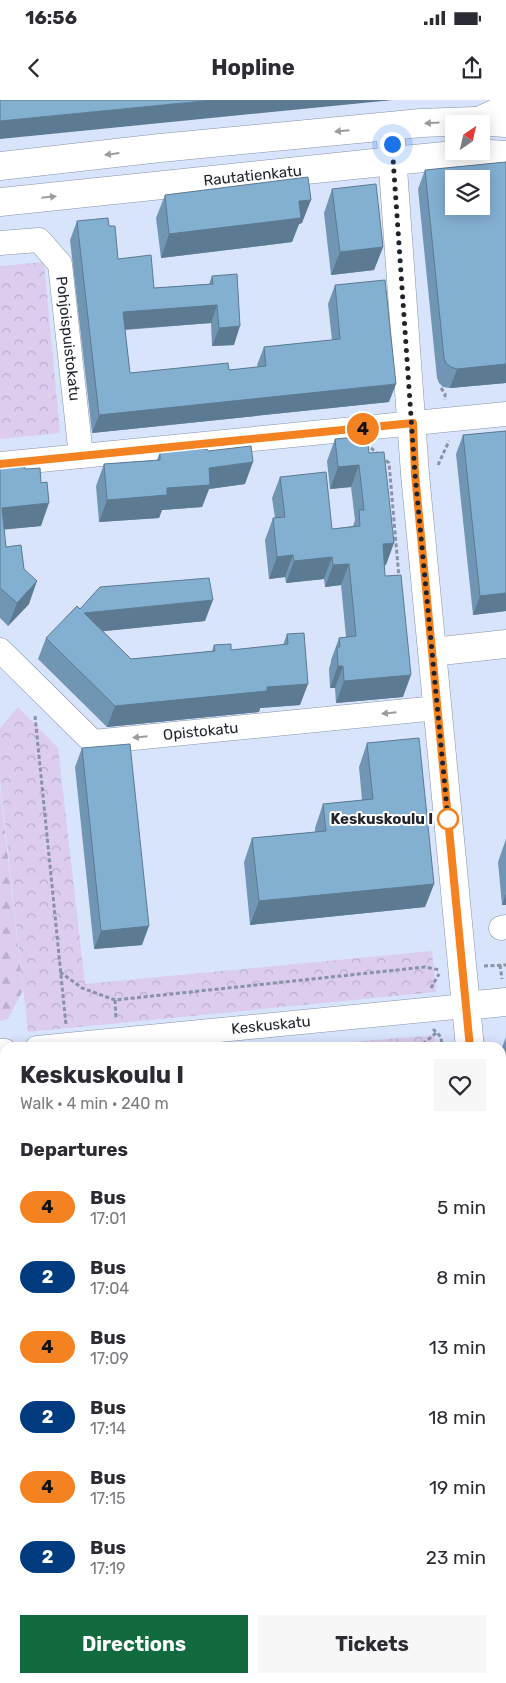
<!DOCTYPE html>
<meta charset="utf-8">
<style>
:root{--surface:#fff;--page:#f7f7f7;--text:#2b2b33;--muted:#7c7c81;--accent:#126b3e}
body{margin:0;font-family:Rubik,sans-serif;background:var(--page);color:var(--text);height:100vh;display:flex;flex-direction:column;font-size:19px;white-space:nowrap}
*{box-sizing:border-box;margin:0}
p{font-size:16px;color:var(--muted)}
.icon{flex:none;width:28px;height:28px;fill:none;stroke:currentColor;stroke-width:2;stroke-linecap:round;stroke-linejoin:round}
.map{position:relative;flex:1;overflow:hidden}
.side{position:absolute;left:0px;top:942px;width:506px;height:641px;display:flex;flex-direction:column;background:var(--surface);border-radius:15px 15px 0 0;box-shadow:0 2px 12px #0003}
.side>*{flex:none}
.badge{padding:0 10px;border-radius:16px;font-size:18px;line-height:32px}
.needle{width:32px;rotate:34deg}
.fabs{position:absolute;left:445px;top:15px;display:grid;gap:10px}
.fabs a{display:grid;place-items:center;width:45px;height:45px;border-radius:0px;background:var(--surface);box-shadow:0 2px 12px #0003;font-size:25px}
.you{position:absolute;width:25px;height:25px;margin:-12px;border:4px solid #fff;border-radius:50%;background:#1a73e8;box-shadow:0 0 0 8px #1a73e833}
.map>.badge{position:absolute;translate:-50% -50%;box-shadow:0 0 0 2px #fff}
h2{padding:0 20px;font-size:19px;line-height:45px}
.round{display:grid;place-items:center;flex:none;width:52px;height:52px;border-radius:0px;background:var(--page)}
.overview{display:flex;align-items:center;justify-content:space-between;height:85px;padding:0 20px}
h1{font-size:24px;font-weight:700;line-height:38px}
.action{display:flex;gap:10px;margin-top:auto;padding:10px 20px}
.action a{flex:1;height:58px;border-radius:0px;background:var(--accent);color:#fff;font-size:20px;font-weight:700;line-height:58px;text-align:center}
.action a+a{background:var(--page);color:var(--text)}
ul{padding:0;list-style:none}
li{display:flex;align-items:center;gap:15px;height:70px;padding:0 20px}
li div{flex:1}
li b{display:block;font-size:19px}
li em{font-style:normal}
li .badge{min-width:55px;font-weight:700;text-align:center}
.status{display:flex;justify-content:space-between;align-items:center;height:35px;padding:0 25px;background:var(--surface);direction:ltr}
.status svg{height:14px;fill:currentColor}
header{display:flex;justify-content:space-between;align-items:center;height:65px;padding:0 20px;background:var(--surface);font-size:22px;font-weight:700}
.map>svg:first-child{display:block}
.forest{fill:url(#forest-firs)}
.park{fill:url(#park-crowns)}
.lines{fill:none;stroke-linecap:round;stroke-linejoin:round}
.minor-casing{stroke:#8793a8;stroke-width:25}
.major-casing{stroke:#8793a8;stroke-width:29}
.highway-casing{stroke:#8793a8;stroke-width:29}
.path{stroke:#8a93a5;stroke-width:3;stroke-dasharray:4 2.5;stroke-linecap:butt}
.minor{stroke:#fff;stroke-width:24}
.major{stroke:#fff;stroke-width:28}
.highway{stroke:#fff;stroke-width:28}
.wall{fill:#7196b4}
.shaded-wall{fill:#5c7a92}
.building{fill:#83afd1;stroke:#5c7a92;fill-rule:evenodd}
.oneway{fill:#9a9ca0}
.line-casing{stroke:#fff;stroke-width:11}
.line{stroke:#f58220;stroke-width:8}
.walk{stroke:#1f242c;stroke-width:5;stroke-dasharray:0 9}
.stop-dot{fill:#fff;stroke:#f58220;stroke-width:2.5}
.labels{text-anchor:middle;stroke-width:4;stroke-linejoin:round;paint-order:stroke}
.street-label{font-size:15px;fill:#1f242c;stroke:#fff}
.stop-label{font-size:15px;font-weight:bold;fill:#1f242c;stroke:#fff;text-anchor:end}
</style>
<div class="status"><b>16:56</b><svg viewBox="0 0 49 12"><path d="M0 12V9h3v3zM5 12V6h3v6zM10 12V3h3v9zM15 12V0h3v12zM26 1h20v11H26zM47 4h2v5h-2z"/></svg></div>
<header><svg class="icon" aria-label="back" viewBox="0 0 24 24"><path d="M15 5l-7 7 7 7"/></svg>Hopline<svg class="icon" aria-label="share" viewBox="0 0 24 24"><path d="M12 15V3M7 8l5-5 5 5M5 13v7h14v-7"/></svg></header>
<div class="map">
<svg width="506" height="1583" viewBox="0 0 506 1583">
<defs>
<pattern id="forest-firs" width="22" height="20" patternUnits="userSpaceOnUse" patternTransform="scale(1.25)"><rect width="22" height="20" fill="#dcccee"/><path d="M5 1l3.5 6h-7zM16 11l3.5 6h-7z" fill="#bcafcc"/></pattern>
<pattern id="park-crowns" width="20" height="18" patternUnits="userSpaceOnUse" patternTransform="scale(1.25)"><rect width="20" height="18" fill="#dcccee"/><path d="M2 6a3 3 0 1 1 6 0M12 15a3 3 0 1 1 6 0" fill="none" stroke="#bcafcc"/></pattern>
</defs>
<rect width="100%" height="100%" fill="#d8e4fc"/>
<!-- forest -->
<path class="forest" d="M 0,689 L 23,890 L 8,919 L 0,921 Z"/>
<!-- park -->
<path class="park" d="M 44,162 L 60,333 L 0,339 L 0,166 Z
M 18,607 L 58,648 L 85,884 L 432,851 L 436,892 L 28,932 L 0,680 L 0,628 Z
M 434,935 L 436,947 L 293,947 Z
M 133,1579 L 180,1579 L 181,1583 L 134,1583 Z"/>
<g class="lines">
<!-- minor casing -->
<g class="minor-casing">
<g id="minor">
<path d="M 474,21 L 506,6"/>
<path id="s1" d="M 0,143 L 39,140 L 60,164 L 81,356"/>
<path d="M 0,364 L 506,314"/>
<path id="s2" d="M 0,550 L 93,642 L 437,608"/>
<path d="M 501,828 L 506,827"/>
<path id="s3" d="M 37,948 L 465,906"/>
<path d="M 0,951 L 5,951"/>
<path d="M 501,1248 L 506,1248"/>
<path d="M 0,1293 L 5,1293"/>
<path d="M 0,1450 L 5,1449"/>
<path d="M 114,1579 L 114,1583"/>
<path d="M 194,1579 L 195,1583"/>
</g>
</g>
<!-- major casing -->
<g class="major-casing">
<path id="major" d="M 390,27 L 415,374 L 470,948
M 393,61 L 475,53 L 506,55
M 432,552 L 506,544
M 465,906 L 506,902
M 501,1262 L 506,1310"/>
</g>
<!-- highway casing -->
<g class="highway-casing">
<g id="highway">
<path d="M 0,66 L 160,48 L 421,23 L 474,21 L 506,23"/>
<path id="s4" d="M 0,102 L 393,61"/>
</g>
</g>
<!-- path -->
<path class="path" d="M 441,288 L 445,294 L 445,300
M 371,348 L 389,363 L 399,478
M 438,365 L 449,341
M 35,616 L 66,925
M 500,865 L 502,879
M 484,866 L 506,865
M 60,872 L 82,888 L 115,900 L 425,867 L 440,870
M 431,888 L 439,874
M 115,900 L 116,919
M 433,929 L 441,937 L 442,948
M 418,948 L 436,933
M 501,1526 L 505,1569 L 501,1575
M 496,1583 L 499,1579"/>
<!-- minor -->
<use href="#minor" class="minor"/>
<!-- major -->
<use href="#major" class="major"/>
<!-- highway -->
<use href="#highway" class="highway"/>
</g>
<!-- wall -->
<path class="wall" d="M 506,62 L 506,283 L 450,288 L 443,287 L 439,283 L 437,278 L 418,89 L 425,70 Z
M 332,89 L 383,147 L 374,170 L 331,175 L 324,113 Z
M 165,95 L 302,123 L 299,124 L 292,142 L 161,158 L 156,118 Z
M 77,121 L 109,126 L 118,159 L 154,188 L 209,184 L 212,176 L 234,245 L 212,246 L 211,223 L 125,230 L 130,273 L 229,270 L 258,267 L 257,265 L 264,247 L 332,240 L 328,204 L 335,185 L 389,302 L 92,333 L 70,140 Z
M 506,331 L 506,511 L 473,515 L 456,354 L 463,335 Z
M 335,339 L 369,353 L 386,465 L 384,465 L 385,476 L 403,597 L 336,603 L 335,588 L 330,588 L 329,569 L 331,562 L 331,560 L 339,538 L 346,537 L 341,485 L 325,487 L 324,479 L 286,483 L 285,477 L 269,479 L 265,440 L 273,418 L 275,418 L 272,398 L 280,377 L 332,429 L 353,426 L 355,420 L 351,387 L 330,389 L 327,361 Z
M 208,351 L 245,384 L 209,389 L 202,407 L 162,410 L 159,418 L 99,422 L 96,386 L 104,364 L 157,360 L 160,352 Z
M 0,368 L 25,369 L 41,426 L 4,429 L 6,447 L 24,469 L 29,504 L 8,526 L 0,518 Z
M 80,509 L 205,521 L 103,531 L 131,559 L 212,551 L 214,545 L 231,550 L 283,545 L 287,534 L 300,605 L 260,608 L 259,612 L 107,627 L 38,559 L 46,538 Z
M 367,643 L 434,784 L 425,807 L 250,825 L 244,762 L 252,738 L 315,732 L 315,728 L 323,704 L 362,700 L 359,667 Z
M 82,648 L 142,845 L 94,849 L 75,667 Z
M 506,739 L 506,805 L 502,805 L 498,762 Z
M 506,937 L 506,1018 L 503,1018 L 501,1001 L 501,950 Z
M 5,978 L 5,1053 L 0,1008 L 0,991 Z"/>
<!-- shaded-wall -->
<path class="shaded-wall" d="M 214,0 L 393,0 L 0,39 L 0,21 Z
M 311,100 L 302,123 L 299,124 L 292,142 L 161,158 L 169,134 L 299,101 Z
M 383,147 L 374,170 L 331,175 L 340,152 Z
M 217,205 L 211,223 L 116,230 L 123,212 Z
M 240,226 L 234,245 L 212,246 L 219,228 Z
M 506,264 L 506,283 L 450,288 L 457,269 Z
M 396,284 L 389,302 L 92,333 L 99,315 Z
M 253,362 L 245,384 L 209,389 L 202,407 L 162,410 L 159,418 L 99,422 L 107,400 L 167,388 L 209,368 Z
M 359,365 L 351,387 L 330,389 L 338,367 Z
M 49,403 L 41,426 L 0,430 L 2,408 Z
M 394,443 L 386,465 L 375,466 L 383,444 Z
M 293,455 L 285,477 L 269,479 L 277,457 Z
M 332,457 L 324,479 L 286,483 L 294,461 Z
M 349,464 L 341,485 L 325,487 L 333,465 Z
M 37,481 L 29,504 L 8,526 L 17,503 Z
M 506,493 L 506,511 L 473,515 L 480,496 Z
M 213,500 L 205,521 L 76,534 L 84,513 Z
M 338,566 L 343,566 L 335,588 L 330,588 Z
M 411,575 L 403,597 L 336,603 L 344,581 Z
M 308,584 L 300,605 L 260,608 L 259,612 L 107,627 L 115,606 L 267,587 Z
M 434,784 L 425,807 L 250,825 L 259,801 Z
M 506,794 L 506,805 L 502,805 Z
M 149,826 L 142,845 L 94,849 L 101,831 Z
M 506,1009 L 506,1018 L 503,1018 Z
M 0,1124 L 5,1124 L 5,1141 L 0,1141 Z
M 0,1510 L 5,1510 L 5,1533 L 0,1533 Z"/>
<!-- building -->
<path class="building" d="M 0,0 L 214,0 L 0,21 Z
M 506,62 L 506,264 L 457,269 L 451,267 L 446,263 L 444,258 L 425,70 ZM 454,79 L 481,79 L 481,106 L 454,106 Z
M 308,77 L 311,100 L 299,101 L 301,118 L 169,134 L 165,95 Z
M 376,84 L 383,147 L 340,152 L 332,89 Z
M 108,118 L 109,126 L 115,126 L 118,159 L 151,155 L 154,188 L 213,184 L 212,176 L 237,174 L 240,226 L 219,228 L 217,205 L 123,212 L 130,273 L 228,263 L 229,270 L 266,266 L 264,247 L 340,239 L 335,185 L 385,180 L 396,284 L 99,315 L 77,121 Z
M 506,331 L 506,493 L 480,496 L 463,335 Z
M 367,336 L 369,353 L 384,352 L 394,443 L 383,444 L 385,476 L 401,475 L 411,575 L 344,581 L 343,566 L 338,566 L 337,547 L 340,547 L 339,538 L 356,536 L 349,464 L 333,465 L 332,457 L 294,461 L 293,455 L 277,457 L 273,418 L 285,417 L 280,377 L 326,372 L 332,429 L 360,426 L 359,410 L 364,410 L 359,365 L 338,367 L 335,339 Z
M 251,346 L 253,362 L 209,368 L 210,385 L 167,388 L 167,395 L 107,400 L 104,364 L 160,360 L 160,352 L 207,349 L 208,351 Z
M 24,362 L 25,369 L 40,368 L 41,383 L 47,382 L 49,403 L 2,408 L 6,447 L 21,445 L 24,469 L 37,481 L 17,503 L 0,488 L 0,368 L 4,368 L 7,363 Z
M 209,478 L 213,500 L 84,513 L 131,559 L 215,551 L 214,545 L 231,544 L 231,550 L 288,544 L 287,534 L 304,533 L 308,584 L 267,587 L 267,591 L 115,606 L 46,538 L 77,506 L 80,509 L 100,487 Z
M 419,638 L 434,784 L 259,801 L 252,738 L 326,731 L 323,704 L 373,699 L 367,643 Z
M 130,644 L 149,826 L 101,831 L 82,648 Z
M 0,1088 L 5,1088 L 5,1124 L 0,1124 Z
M 5,1476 L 5,1510 L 0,1510 L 0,1477 Z"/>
<!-- one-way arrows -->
<defs><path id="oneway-solid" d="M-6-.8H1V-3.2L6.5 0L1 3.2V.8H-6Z" transform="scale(1.25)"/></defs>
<g class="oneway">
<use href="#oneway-solid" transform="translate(432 23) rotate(176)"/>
<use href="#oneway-solid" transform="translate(342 31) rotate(175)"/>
<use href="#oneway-solid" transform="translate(112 54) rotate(173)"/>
<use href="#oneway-solid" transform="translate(49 97) rotate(-6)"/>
<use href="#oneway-solid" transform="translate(389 613) rotate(174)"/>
<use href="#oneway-solid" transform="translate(140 637) rotate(174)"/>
</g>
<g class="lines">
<!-- line casing -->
<g class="line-casing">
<path id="line" d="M 0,364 L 413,323 L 415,374 L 470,948"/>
</g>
<!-- line -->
<use href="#line" class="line"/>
<!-- walk -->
<path class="walk" d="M 392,44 L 415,374 L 448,719"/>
</g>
<!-- markers -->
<circle class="stop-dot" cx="448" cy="719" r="10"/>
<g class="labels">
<!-- street labels -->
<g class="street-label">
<text dy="5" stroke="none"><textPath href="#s4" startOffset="254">Rautatienkatu</textPath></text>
<text dy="5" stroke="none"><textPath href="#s1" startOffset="146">Pohjoispuistokatu</textPath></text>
<text dy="5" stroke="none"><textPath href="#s2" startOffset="239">Opistokatu</textPath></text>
<text dy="5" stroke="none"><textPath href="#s3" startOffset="235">Keskuskatu</textPath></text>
</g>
<!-- stop labels -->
<g class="stop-label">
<text x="433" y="724">Keskuskoulu I</text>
</g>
</g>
</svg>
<div class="fabs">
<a><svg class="needle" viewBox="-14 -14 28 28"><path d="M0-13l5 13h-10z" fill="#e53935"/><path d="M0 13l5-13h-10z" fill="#7c7c81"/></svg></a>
<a><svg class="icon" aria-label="layers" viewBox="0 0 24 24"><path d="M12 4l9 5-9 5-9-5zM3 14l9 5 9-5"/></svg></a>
</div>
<div class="you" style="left:392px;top:44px"></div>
<b class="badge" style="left:363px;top:329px;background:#f58220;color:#111">4</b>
<section class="side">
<div class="overview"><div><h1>Keskuskoulu I</h1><p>Walk · 4 min · 240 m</p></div><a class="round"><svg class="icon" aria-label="heart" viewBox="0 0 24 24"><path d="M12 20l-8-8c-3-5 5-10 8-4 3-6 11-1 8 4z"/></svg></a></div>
<h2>Departures</h2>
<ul>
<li><span class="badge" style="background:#f58220;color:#111">4</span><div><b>Bus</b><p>17:01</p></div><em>5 min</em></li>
<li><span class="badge" style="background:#003b80;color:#fff">2</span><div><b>Bus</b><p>17:04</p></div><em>8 min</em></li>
<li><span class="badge" style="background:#f58220;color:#111">4</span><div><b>Bus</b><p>17:09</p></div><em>13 min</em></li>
<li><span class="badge" style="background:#003b80;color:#fff">2</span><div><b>Bus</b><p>17:14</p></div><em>18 min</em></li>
<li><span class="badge" style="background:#f58220;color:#111">4</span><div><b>Bus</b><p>17:15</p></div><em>19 min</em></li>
<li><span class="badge" style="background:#003b80;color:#fff">2</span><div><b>Bus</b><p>17:19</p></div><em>23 min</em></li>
</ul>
<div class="action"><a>Directions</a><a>Tickets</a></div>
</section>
</div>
